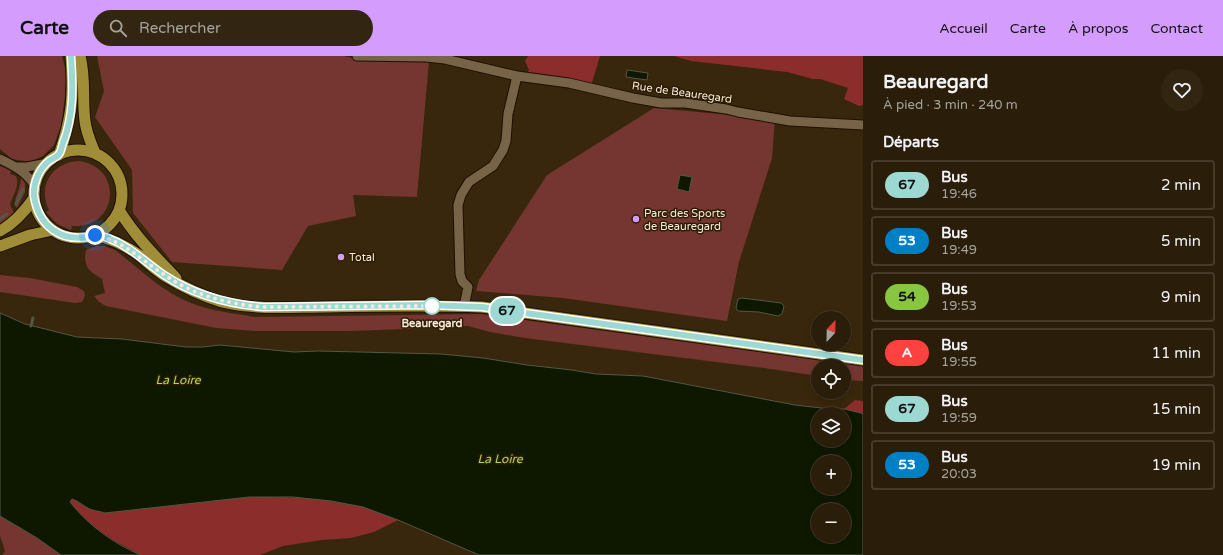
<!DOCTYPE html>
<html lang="fr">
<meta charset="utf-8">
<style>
:root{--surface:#2a1d09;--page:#322612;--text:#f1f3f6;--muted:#a5a29c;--line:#463b2a;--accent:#d49cfc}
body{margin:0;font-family:"Varela Round",sans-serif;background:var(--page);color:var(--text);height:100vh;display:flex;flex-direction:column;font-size:15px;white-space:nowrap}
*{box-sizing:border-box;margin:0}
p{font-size:13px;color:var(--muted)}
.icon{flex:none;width:22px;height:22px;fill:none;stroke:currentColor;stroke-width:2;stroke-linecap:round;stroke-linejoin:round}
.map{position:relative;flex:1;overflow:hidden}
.drawer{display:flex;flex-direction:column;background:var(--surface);width:360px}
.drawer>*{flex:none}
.badge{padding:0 8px;border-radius:13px;font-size:14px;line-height:26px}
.needle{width:26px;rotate:22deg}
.buttons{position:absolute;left:811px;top:255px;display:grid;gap:8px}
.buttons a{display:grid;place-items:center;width:40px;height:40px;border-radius:50%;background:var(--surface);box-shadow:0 2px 6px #0003,0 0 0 1px var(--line);font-size:20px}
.you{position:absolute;width:20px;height:20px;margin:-10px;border:3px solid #fff;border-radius:50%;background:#1a73e8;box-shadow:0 0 0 6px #1a73e833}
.map>.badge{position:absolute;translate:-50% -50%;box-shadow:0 0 0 2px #fff}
h2{padding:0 20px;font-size:15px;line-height:36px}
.round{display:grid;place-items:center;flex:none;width:42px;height:42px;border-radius:21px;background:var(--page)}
.head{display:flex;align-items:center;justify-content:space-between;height:68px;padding:0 20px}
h1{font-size:19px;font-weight:700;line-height:30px}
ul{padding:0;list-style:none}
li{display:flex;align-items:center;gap:12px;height:50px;margin:0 8px 6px;padding:0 12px;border:2px solid var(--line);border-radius:4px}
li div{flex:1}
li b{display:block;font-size:15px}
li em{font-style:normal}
li .badge{min-width:44px;font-weight:700;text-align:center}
header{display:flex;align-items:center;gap:24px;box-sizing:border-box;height:56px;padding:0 20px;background:var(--accent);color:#111}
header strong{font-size:19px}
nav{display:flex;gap:22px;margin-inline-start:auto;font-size:14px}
.search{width:280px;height:36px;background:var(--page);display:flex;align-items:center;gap:10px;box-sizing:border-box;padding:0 14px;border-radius:22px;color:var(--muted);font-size:15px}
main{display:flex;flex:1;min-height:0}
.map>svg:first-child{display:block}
.green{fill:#753531}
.forest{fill:#8a2d2b}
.water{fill:#0e1800;stroke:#545742;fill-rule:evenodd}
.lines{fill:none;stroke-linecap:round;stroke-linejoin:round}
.stream{stroke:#545742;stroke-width:3}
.minor-casing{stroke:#1f0f00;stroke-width:11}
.primary-casing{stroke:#1f0f00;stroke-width:13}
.minor{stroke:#776448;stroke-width:9}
.primary{stroke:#9f8d37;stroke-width:11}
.line-casing{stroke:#fff;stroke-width:9}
.line{stroke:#9ed8d2;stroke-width:6}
.walk{stroke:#f6ebdc;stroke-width:4;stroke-dasharray:0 7.2}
.poi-dot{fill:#d49cfc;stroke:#2e1d03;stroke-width:1.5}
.stop-dot{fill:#fff;stroke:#9ed8d2;stroke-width:2}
.labels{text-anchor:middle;stroke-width:3;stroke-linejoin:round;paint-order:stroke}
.street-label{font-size:11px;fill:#f6ebdc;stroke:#2e1d03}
.poi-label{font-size:11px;fill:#f6ebdc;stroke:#2e1d03;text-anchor:start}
.stop-label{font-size:11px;font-weight:bold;fill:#f6ebdc;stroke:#2e1d03}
.water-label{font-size:12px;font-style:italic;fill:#aed960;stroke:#2e1d03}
</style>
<header>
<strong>Carte</strong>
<div class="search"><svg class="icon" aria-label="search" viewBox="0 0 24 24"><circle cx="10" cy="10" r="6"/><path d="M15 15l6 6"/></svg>Rechercher</div>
<nav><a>Accueil</a><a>Carte</a><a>À propos</a><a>Contact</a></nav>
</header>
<main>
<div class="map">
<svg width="863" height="499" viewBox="0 0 863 499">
<rect width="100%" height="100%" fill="#38270c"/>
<!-- green -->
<path class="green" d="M 0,0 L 62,0 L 66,16 L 65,40 L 61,70 L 54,89 L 43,100 L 30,106 L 12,103 L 0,93 Z
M 97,0 L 344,0 L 359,4 L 429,5 L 417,141 L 353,139 L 356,160 L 308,170 L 282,214 L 172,206 L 133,157 L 132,114 L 95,61 L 104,35 Z
M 654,52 L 775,63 L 772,102 L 739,206 L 727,265 L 563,242 L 476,235 L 479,224 L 547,119 Z
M 78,105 C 124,110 119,173 72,170 L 71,174 L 57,168 L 46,156 L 49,154 C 37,130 52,107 78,105 Z
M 0,110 L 11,115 L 10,118 L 16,120 C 20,129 13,140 10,148 L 14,157 L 0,168 Z
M 21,122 L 25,127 L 25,136 L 17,152 L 15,150 C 14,141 21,132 21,122 Z
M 97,190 L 104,190 L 115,194 C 139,212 162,236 191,247 C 211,255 233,257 254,261 L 481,258 L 863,310 L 863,325 L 844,324 L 844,310 L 818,310 L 818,320 L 771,313 L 525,282 L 490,276 L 468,270 L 445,270 L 405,273 L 351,275 L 255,275 L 216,272 L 106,250 L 99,246 L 94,240 L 105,237 L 102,223 C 88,215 83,210 86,194 Z
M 0,219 L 30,222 L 77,231 L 84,235 L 85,240 L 82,246 L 75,247 L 0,236 Z
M 0,460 L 37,482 L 61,499 L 2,499 L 5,495 L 0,480 Z"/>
<!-- forest -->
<path class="forest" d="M 528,0 L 600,0 L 590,33 L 524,22 L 529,14 L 525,5 Z
M 674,0 L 863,0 L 863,49 L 859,50 L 844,43 L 848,32 L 820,23 L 813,23 L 787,16 L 691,5 Z
M 855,344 L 863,345 L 863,358 L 844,353 Z
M 249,441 C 287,441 326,441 363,451 C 375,454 387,459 398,464 L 374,476 L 351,482 L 322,484 L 283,490 L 260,499 L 141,499 L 115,485 L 95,472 L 76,455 L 70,446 L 72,443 L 79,445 L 84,450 L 105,457 Z"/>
<!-- water -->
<path class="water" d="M 627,14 L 648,17 L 647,24 L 626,21 Z
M 680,119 L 692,121 L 689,136 L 677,133 Z
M 742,242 L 781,247 L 784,250 L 782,258 L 778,260 L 759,256 L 738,255 L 736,252 L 738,243 Z
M 0,257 L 25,268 L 77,281 L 122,283 L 186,291 L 203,291 L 220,289 L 294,296 L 318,295 L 441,298 L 483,302 L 527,309 L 572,314 L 596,318 L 643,320 L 795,349 L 830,353 L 844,353 L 861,357 L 863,358 L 863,499 L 479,499 L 398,464 L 363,451 L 331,445 L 293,441 L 249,441 L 105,457 C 99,455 92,455 86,451 C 81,448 78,445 72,443 L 70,446 C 88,469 114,488 141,499 L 61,499 L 37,482 L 0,460 ZM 818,358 L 844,358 L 844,384 L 818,384 ZM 818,406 L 844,406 L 844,432 L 818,432 ZM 818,454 L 844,454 L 844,480 L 818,480 Z"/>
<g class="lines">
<!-- stream -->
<path class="stream" d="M 16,148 L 23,133
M 0,163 L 7,158
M 31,270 L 33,262"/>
<!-- minor casing -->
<g class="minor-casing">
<path id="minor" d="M 357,0 L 426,1 L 445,3 L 517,20 L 569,27 L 633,42 L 661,47 L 685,47 L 726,53 L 738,56 L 790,65 L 863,69
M 0,103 C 15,110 26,116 35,130
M 17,111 L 27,111 L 48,107
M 464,251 L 468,231 L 462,225 L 460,218 L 458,149 L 461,139 L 469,126 L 493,110 L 503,94 L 506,85 L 508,58 L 517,20"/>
</g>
<!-- primary casing -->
<g class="primary-casing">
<path id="primary" d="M 80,0 C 86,22 82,43 85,65 C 86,76 91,87 95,97
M34 138a44 44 0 1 1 88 0a44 44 0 1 1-88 0Z
M 59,99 C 72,62 74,39 71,0
M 119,154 C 135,180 155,200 176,222
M 0,175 C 15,167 25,155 34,142
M 95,179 C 111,183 125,189 139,199 C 147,206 155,214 165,220 C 183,231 202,240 222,246 C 255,254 291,251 325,251 C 377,250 430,249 482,251 L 863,304
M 0,190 L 30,179 L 53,174"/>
</g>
<!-- minor -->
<use href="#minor" class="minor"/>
<!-- primary -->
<use href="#primary" class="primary"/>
</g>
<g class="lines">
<!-- line casing -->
<g class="line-casing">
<path id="line" d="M 71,0 C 73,30 74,59 63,87 C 62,90 61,96 59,98 C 57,101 52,103 49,105 C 39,113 33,127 34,140 C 36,153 42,166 53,174 C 63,181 76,183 88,181 C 91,180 93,179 96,179 C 100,179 104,181 108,182 C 130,190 145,206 164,219 C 194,239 227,248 263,251 L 425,249 L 482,251 L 863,304"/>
</g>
<!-- line -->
<use href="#line" class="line"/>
<!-- walk -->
<path class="walk" d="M 95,179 C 127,187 137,201 163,218 C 193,239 227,248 263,251 L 432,250"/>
</g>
<!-- markers -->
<g class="poi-dot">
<circle cx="636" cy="163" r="4"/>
<circle cx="341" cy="201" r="4"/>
</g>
<circle class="stop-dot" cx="432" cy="250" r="8"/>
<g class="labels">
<!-- street labels -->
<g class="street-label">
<text transform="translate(682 36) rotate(8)" y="4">Rue de Beauregard</text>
</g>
<!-- poi labels -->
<g class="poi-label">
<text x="644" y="161">Parc des Sports<tspan x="644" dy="13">de Beauregard</tspan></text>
<text x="349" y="205">Total</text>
</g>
<!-- stop labels -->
<g class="stop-label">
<text x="432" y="271">Beauregard</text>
</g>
<!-- water labels -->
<g class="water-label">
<text x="178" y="328">La Loire</text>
<text x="500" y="407">La Loire</text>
</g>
</g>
</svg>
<div class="buttons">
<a><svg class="needle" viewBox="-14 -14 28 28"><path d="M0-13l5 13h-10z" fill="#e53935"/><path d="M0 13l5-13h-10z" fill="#a5a29c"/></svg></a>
<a><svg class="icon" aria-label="locate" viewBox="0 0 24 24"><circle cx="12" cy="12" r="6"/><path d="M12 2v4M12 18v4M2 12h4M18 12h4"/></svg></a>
<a><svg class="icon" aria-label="layers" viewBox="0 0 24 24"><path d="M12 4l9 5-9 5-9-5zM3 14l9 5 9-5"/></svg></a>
<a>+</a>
<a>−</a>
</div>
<div class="you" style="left:95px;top:179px"></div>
<b class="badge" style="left:507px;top:255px;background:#9ed8d2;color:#111">67</b>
</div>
<section class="drawer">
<div class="head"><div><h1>Beauregard</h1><p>À pied · 3 min · 240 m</p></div><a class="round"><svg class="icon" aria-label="heart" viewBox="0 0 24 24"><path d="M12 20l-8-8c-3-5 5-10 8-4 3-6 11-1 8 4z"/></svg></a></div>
<h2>Départs</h2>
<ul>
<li><span class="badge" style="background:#9ed8d2;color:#111">67</span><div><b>Bus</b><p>19:46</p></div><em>2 min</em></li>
<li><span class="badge" style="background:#0080c4;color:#fff">53</span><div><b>Bus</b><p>19:49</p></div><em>5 min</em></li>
<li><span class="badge" style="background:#88c540;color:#111">54</span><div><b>Bus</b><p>19:53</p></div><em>9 min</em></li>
<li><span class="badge" style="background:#ff4240;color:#fff">A</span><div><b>Bus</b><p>19:55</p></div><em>11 min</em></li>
<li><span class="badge" style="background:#9ed8d2;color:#111">67</span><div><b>Bus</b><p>19:59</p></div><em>15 min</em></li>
<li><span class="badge" style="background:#0080c4;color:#fff">53</span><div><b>Bus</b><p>20:03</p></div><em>19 min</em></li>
</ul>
</section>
</main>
